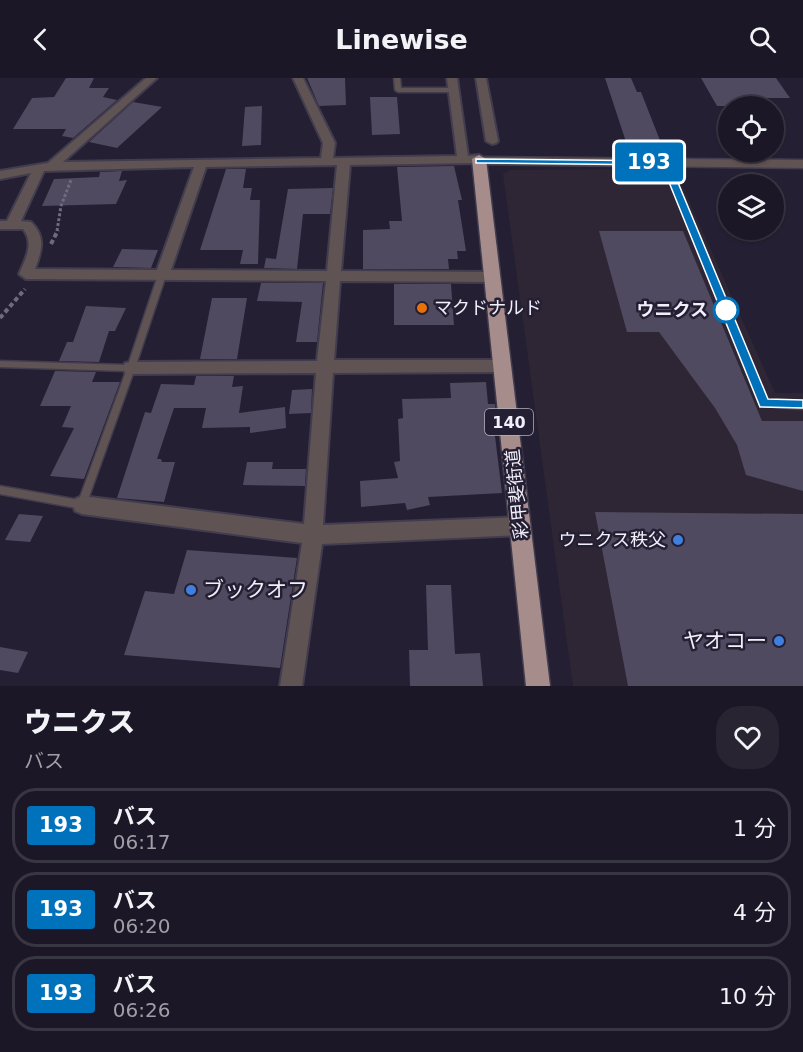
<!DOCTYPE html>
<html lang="ja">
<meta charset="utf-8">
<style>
:root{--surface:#1b1726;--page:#282432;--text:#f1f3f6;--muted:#a09fa7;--line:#393643}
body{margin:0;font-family:"DejaVu Sans","Noto Sans JP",sans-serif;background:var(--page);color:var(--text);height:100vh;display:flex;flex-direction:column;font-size:22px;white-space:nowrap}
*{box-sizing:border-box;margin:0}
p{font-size:20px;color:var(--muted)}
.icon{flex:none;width:33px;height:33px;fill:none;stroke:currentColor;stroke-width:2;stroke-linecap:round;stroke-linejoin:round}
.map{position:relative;height:608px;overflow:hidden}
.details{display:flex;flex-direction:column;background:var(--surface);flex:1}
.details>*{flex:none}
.badge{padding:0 12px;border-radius:4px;font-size:21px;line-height:39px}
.controls{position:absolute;left:718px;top:18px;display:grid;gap:12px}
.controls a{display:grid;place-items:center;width:66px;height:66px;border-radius:50%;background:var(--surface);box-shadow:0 2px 4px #0004,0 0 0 2px var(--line);font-size:30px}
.map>.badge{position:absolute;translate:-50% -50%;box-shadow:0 0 0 3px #fff}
.round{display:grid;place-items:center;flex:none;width:63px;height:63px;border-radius:24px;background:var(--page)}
.overview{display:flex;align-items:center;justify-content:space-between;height:102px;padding:0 24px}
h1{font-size:28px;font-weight:800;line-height:45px}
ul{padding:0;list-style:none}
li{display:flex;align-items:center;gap:18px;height:75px;margin:0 12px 9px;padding:0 12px;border:3px solid var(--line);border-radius:24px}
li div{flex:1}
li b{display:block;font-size:22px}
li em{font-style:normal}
li .badge{min-width:66px;font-weight:700;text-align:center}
header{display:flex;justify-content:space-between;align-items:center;height:78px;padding:0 24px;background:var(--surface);font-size:27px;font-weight:800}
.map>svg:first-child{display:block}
.commercial{fill:#2f2635}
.building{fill:#4f4a5f}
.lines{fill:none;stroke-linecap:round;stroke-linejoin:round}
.service-casing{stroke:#413c4e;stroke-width:3}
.minor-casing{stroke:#413c4e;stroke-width:4}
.tertiary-casing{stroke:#413c4e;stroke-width:3}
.trunk-casing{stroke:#413c4e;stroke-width:3}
.path-far1{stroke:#6f6b7c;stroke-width:3;stroke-dasharray:3 2;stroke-linecap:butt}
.path{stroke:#6f6b7c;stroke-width:4;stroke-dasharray:4.5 3;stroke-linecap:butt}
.service{fill:#5f5353;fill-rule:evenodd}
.minor{fill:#5f5353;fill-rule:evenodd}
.tertiary{fill:#5f5353;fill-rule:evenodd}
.trunk{fill:#a78c8c;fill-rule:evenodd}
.line{fill:#0072bc;stroke:#fff;stroke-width:1.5}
.food-dot{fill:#e8710a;stroke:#241f32;stroke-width:2}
.stop-dot{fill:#fff;stroke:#0072bc;stroke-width:3}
.shop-dot{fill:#3f7fe0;stroke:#241f32;stroke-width:2}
.labels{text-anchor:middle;stroke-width:5;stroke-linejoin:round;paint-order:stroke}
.shield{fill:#241f32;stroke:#b4b1bf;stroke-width:1.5}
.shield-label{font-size:16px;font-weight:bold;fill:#f2effc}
.poi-label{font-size:18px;fill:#f2effc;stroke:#241f32;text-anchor:start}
.stop-label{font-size:18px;font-weight:bold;fill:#f2effc;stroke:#241f32;text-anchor:end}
.street-label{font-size:18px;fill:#f2effc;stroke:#241f32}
.near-poi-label{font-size:21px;fill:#f2effc;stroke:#241f32;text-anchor:start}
</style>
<header><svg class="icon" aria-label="back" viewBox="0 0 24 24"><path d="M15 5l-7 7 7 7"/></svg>Linewise<svg class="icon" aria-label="search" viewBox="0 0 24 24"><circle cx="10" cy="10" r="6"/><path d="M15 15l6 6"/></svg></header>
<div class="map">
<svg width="803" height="608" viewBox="0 0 803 608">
<rect width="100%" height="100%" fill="#241f32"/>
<!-- commercial -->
<path class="commercial" d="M 663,91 L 676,94 L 775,315 L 803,315 L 803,608 L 573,608 L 503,96 L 510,92 Z"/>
<!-- building -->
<path class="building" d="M 66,0 L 94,0 L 89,10 L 109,10 L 103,19 L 117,22 L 73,60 L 62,58 L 66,51 L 13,51 L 32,20 L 54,19 Z
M 307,0 L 345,0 L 346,27 L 319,28 Z
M 605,0 L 631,0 L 637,14 L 641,14 L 663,70 L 628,70 Z
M 701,0 L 776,0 L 790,20 L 765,20 L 770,28 L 717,28 Z
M 370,19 L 397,19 L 400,56 L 372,57 Z
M 133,24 L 162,29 L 117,70 L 89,64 Z
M 262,28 L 261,67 L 242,68 L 245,29 Z
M 454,88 L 462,122 L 458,122 L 466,173 L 457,173 L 458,181 L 448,181 L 449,191 L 363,191 L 363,152 L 390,151 L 389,143 L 402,143 L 397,89 Z
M 226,91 L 246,91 L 243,110 L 252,110 L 250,122 L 260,122 L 258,186 L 240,186 L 243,172 L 200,172 Z
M 122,93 L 119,103 L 127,102 L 116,126 L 42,128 L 54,101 L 99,99 L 100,94 Z
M 333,110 L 330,136 L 303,136 L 297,191 L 264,190 L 266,180 L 276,181 L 288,111 Z
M 599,153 L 683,153 L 762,343 L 803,343 L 803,413 L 746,397 L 737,367 L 715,330 L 659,254 L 627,254 Z
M 122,171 L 158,172 L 151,190 L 113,189 Z
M 261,205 L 323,205 L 317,264 L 296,264 L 302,224 L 257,223 Z
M 394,206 L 451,206 L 454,247 L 394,247 Z
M 212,220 L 247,220 L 237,281 L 200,281 Z
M 86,228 L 126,230 L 115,253 L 109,253 L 99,284 L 59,283 L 67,264 L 73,264 Z
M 55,293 L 96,294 L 92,304 L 120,304 L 84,401 L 50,398 L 74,350 L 62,349 L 71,328 L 40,328 Z
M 196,298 L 234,298 L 232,309 L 243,308 L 239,335 L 285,329 L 286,350 L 250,355 L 250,349 L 202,350 L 206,330 L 174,330 L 157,381 L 161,381 L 162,384 L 175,384 L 164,424 L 117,420 L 145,334 L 151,335 L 161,306 L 194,307 Z
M 486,304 L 488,326 L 495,326 L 497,350 L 494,350 L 502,415 L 428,419 L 430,427 L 407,432 L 405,425 L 361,429 L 360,403 L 398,400 L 394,384 L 400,383 L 398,341 L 403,340 L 402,321 L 451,320 L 450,305 Z
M 312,311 L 311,335 L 289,336 L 292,312 Z
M 247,384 L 273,384 L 272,391 L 306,391 L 305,408 L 243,407 Z
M 595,434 L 803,436 L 803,608 L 628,608 Z
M 19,436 L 43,438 L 30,464 L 5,462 Z
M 187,472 L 297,480 L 280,590 L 124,577 L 145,513 L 174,516 Z
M 426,507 L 451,507 L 455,576 L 480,575 L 483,608 L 410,608 L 409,572 L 428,572 Z
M 0,569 L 28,574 L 18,595 L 0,592 Z"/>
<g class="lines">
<!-- service casing -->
<g class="service-casing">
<path id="service" d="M 394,0 L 400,0 L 401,10 L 453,10 L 456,12 L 453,14 L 398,14 L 395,12 Z
M 666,83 L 669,85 L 767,323 L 803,323 L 803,331 L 761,328 L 663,85 Z
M 162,194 L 166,197 L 135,290 L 85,430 L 82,431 L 0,416 L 0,408 L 79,422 L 126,293 L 0,289 L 0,283 L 128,287 L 158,197 Z"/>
</g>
<!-- minor casing -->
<g class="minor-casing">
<path id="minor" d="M 146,0 L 157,0 L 63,84 L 321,80 L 323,65 L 293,0 L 303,0 L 335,65 L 333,80 L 457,78 L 447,0 L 457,0 L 468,78 L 479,77 L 485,81 L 479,85 L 350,87 L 341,193 L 492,194 L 499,199 L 492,204 L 340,203 L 334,282 L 502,282 L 508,283 L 510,288 L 508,293 L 502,294 L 333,295 L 323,447 L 520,439 L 527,441 L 530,448 L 527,455 L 520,457 L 322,466 L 302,608 L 280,608 L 302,465 L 82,436 L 75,433 L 73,427 L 75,421 L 82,418 L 304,446 L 316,295 L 131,296 L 125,295 L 123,290 L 125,285 L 131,284 L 317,283 L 326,203 L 26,201 L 19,196 C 25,182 35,165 23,151 L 0,151 L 0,143 L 7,143 L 31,95 L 0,101 L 0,93 L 48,85 ZM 337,87 L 327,193 L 171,192 L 206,89 ZM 194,89 L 157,192 L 35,191 C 42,172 46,159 31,144 L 21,143 L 44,93 Z
M 476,0 L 486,0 L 498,63 L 496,65 L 492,66 L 486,63 Z"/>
</g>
<!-- tertiary casing -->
<g class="tertiary-casing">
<path id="tertiary" d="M 479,79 L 803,82 L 803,90 L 474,86 L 472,83 Z"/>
</g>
<!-- trunk casing -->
<g class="trunk-casing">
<path id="trunk" d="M 479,77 L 486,81 L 550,608 L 526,608 L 472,81 Z"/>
</g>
<!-- path-far1 -->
<path class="path-far1" d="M 57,153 L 61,128 L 71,102"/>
<!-- path -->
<path class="path" d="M 51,166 L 58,152
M 0,240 L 25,211"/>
<!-- service -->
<use href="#service" class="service"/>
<!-- minor -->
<use href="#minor" class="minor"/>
<!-- tertiary -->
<use href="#tertiary" class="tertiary"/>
<!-- trunk -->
<use href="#trunk" class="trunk"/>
</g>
<!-- line -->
<path class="line" d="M 476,81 L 669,83 L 768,321 L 803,322 L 803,330 L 760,329 L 662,87 L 479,85 L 476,85 Z"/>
<!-- markers -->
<circle class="food-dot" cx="422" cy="230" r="6"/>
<circle class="stop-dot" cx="726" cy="232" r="12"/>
<g class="shop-dot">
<circle cx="678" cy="462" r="6"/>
<circle cx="191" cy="512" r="6"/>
<circle cx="779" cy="563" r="6"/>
</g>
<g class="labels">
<!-- shield labels -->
<rect class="shield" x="485" y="331" width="48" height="26" rx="4.5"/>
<g class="shield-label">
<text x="509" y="350">140</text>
</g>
<!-- poi labels -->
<g class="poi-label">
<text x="434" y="236">マクドナルド</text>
<text x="666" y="468" text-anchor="end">ウニクス秩父</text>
</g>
<!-- stop labels -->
<g class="stop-label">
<text x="708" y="238">ウニクス</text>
</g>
<!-- street labels -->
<g class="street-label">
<text transform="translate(517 416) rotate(-96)" y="6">彩甲斐街道</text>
</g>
<!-- near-poi labels -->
<g class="near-poi-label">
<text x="203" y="519">ブックオフ</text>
<text x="767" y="570" text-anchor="end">ヤオコー</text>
</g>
</g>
</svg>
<div class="controls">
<a><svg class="icon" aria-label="locate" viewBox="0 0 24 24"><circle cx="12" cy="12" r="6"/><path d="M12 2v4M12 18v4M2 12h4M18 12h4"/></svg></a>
<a><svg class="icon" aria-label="layers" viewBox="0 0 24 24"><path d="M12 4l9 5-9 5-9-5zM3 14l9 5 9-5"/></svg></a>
</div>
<b class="badge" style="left:649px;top:84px;background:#0072bc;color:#fff">193</b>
</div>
<section class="details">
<div class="overview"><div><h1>ウニクス</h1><p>バス</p></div><a class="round"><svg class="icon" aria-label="heart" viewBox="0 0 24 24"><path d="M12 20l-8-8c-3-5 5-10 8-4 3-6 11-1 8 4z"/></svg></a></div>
<ul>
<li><span class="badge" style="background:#0072bc;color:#fff">193</span><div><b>バス</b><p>06:17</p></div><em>1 分</em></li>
<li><span class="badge" style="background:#0072bc;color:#fff">193</span><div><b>バス</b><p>06:20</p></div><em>4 分</em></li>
<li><span class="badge" style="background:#0072bc;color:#fff">193</span><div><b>バス</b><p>06:26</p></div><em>10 分</em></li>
</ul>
</section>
